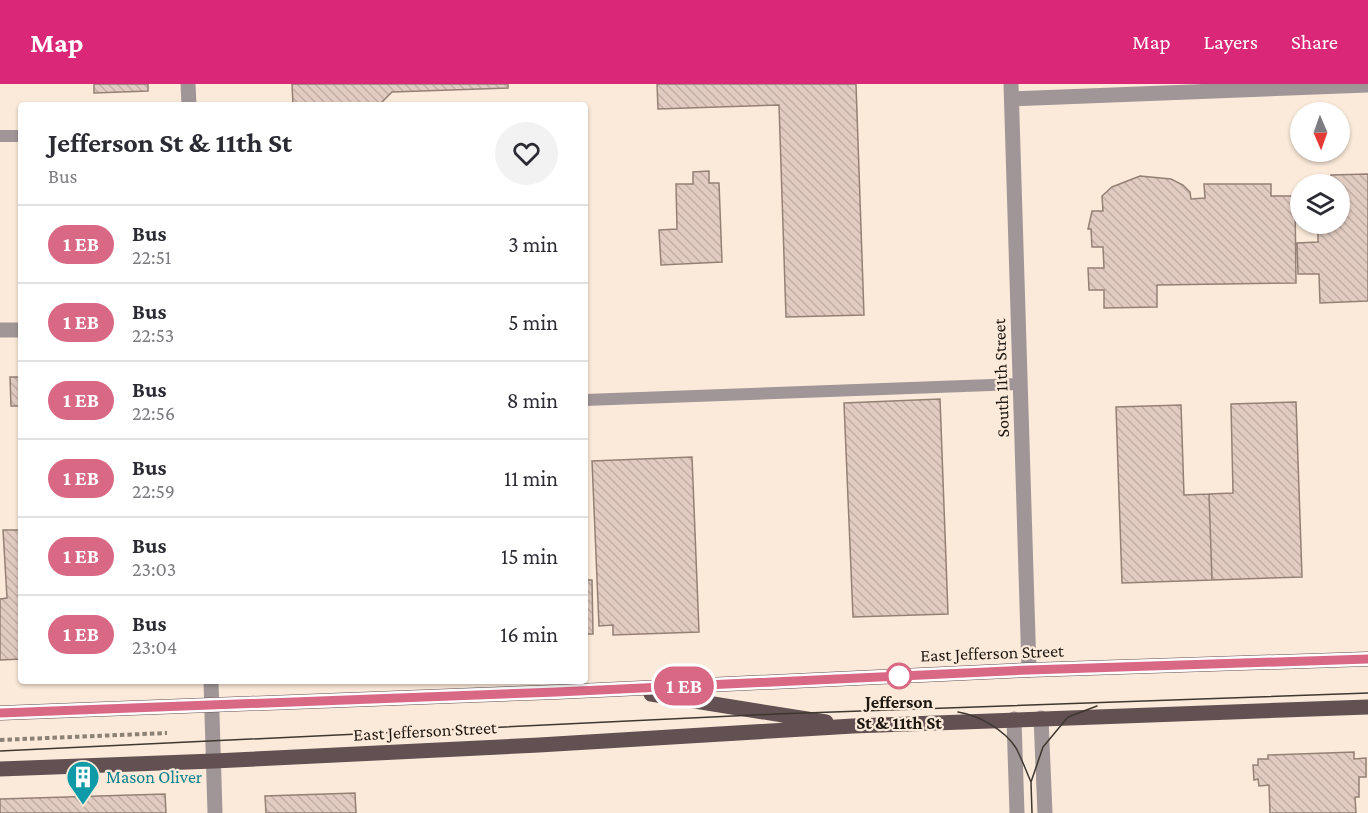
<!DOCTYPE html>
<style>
:root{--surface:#fff;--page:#f2f2f3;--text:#2b2b33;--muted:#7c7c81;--line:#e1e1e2;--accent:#db2777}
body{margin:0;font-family:"Crimson Pro",serif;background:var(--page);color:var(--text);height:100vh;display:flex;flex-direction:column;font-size:22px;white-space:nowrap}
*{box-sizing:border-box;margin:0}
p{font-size:20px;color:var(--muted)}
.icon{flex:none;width:33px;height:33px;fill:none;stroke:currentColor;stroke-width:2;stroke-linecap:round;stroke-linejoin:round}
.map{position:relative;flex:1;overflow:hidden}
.panel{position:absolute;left:18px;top:18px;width:570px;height:582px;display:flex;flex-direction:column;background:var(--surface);border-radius:6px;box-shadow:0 2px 4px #0004}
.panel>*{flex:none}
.badge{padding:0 12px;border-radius:20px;font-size:21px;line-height:39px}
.needle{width:39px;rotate:178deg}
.fabs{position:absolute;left:1290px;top:18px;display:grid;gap:12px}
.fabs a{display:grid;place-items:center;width:60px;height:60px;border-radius:50%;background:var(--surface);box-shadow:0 2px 4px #0004;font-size:30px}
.map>.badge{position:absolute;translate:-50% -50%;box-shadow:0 0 0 3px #fff}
.round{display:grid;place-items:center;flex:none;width:63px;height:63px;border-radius:32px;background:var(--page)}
.head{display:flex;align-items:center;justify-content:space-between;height:102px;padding:0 30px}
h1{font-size:28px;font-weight:700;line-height:45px}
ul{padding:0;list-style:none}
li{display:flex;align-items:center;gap:18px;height:78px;padding:0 30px;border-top:2px solid var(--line)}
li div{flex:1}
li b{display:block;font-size:22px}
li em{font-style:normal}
li .badge{min-width:66px;font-weight:700;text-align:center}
header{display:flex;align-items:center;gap:36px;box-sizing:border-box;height:84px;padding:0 30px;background:var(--accent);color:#fff}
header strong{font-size:28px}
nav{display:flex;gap:33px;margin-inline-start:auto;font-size:21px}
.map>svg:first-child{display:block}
.building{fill:url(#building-back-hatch);stroke:#948075;stroke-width:1.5}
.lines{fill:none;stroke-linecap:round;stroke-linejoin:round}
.path{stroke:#8c8175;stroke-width:4;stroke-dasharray:4.5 3;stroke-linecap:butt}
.lane{stroke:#a19697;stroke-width:12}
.street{stroke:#a19697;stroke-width:15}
.primary{stroke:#625052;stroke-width:15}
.tram{stroke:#3f3730;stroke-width:1.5}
.line-casing{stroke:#fff;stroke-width:14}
.line{stroke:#d96885;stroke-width:9}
.stop-dot{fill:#fff;stroke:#d96885;stroke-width:3}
.labels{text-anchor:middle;stroke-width:4.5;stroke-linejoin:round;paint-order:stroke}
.street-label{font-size:18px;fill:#1d1711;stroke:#fbead9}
.stop-label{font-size:18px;font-weight:bold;fill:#1d1711;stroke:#fbead9}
.culture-label{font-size:18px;fill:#0d838f;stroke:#fbead9;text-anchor:start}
</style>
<header>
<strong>Map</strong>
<nav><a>Map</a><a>Layers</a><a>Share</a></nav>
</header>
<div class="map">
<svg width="1368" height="729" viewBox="0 0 1368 729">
<defs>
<pattern id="building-back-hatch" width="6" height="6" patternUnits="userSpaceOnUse" patternTransform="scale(1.5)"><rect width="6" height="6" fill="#e2ccc1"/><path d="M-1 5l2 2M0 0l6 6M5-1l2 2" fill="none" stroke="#c1aea5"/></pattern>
</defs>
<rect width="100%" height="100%" fill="#fbead9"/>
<!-- building -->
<path class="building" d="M 94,0 L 148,0 L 148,7 L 94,9 Z
M 292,0 L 508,0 L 508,4 L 392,8 L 379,21 L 293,21 Z
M 657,0 L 856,0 L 864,231 L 786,233 L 779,21 L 658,25 Z
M 709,87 L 709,99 L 719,99 L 722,178 L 661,181 L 659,146 L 677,145 L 676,100 L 693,100 L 693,88 Z
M 1368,90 L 1368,217 L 1320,219 L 1319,190 L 1298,190 L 1297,159 L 1318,158 L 1318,140 L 1340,140 L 1340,100 L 1331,100 L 1331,91 Z
M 1140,92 L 1171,95 L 1183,101 L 1190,108 L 1191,115 L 1205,114 L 1204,100 L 1271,100 L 1271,112 L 1295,112 L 1296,199 L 1157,201 L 1157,223 L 1104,224 L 1104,206 L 1089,206 L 1088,184 L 1104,184 L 1103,163 L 1092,163 L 1091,145 L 1088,145 L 1092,127 L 1103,127 L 1102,112 L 1112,103 Z
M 10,293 L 21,293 L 21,322 L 11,322 Z
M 940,315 L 948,530 L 853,533 L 844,319 Z
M 1296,318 L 1302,493 L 1212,496 L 1209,410 L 1233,409 L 1231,320 Z
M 1181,321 L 1184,411 L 1209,410 L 1212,496 L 1122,499 L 1116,323 Z
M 692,373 L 699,548 L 613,551 L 613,541 L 599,542 L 592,377 Z
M 3,446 L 21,446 L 21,575 L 0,576 L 0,515 L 7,514 Z
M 585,496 L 592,496 L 593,550 L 585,550 Z
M 1354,668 L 1354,675 L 1366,674 L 1366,693 L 1359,693 L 1359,713 L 1355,713 L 1356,729 L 1270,729 L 1269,701 L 1259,702 L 1258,695 L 1254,696 L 1253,681 L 1258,681 L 1258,675 L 1268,675 L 1268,671 Z
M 355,709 L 356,729 L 266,729 L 265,712 Z
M 165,710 L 166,729 L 0,729 L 0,715 Z"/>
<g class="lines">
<!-- path -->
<path class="path" d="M 0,656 L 167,649"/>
<!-- lane -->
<path class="lane" d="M 0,52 L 21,52
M 585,316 L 1020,300"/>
<!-- street -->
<path class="street" d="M 188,0 L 189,21
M 1011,0 L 1029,586
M 1012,15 L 1368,1
M 0,246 L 21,246
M 211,597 L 215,729
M 1041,634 L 1045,729
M 1014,635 L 1017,729"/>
<!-- primary -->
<path class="primary" d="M 651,610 L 826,638
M 0,629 L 557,608 L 1029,586 L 1368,575
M 0,685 L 214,677 L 539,661 L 853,642 L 1368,623"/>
<!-- tram -->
<path class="tram" d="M 958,628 C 978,631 1005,646 1016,664 C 1022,675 1026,687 1031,698
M 0,667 L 776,630 L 1368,609
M 1032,729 L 1031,698 L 1043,663 L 1068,633 L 1097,622"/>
</g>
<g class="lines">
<!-- line casing -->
<g class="line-casing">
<path id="line" d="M 0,629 L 557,608 L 1029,586 L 1368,575"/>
</g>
<!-- line -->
<use href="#line" class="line"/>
</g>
<!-- icons -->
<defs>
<g id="building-pin" transform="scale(1.725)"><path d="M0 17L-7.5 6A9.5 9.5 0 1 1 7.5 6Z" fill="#0f9aa8" stroke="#fbead9"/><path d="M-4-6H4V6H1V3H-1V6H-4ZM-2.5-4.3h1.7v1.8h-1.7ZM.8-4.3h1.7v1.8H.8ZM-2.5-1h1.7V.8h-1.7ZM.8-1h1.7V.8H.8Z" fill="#fff"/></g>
</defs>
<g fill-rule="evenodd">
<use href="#building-pin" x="83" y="693"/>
</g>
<!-- markers -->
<circle class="stop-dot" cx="899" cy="592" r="12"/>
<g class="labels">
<!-- street labels -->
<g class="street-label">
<text transform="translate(1001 294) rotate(-92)" y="6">South 11th Street</text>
<text transform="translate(992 569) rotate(-2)" y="6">East Jefferson Street</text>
<text transform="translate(425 647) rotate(-3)" y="6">East Jefferson Street</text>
</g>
<!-- stop labels -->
<g class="stop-label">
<text x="899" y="624">Jefferson<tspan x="899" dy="21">St &amp; 11th St</tspan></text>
</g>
<!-- culture labels -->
<g class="culture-label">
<text x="106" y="699">Mason Oliver</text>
</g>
</g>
</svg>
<div class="fabs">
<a><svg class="needle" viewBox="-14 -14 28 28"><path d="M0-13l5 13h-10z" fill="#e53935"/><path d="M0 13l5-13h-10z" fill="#7c7c81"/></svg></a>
<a><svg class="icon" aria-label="layers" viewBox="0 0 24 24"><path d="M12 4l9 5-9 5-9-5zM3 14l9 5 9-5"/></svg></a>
</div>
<b class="badge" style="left:684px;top:602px;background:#d96885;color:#fff">1 EB</b>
<section class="panel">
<div class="head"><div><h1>Jefferson St &amp; 11th St</h1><p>Bus</p></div><a class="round"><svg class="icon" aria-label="heart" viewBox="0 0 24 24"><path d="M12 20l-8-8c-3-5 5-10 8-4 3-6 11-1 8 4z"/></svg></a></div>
<ul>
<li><span class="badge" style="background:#d96885;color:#fff">1 EB</span><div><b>Bus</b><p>22:51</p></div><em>3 min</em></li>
<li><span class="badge" style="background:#d96885;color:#fff">1 EB</span><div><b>Bus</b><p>22:53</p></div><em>5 min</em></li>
<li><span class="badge" style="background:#d96885;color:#fff">1 EB</span><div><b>Bus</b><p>22:56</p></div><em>8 min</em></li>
<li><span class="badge" style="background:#d96885;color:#fff">1 EB</span><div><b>Bus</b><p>22:59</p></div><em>11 min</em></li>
<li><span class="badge" style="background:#d96885;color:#fff">1 EB</span><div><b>Bus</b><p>23:03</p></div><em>15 min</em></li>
<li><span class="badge" style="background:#d96885;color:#fff">1 EB</span><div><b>Bus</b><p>23:04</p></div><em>16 min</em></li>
</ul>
</section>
</div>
